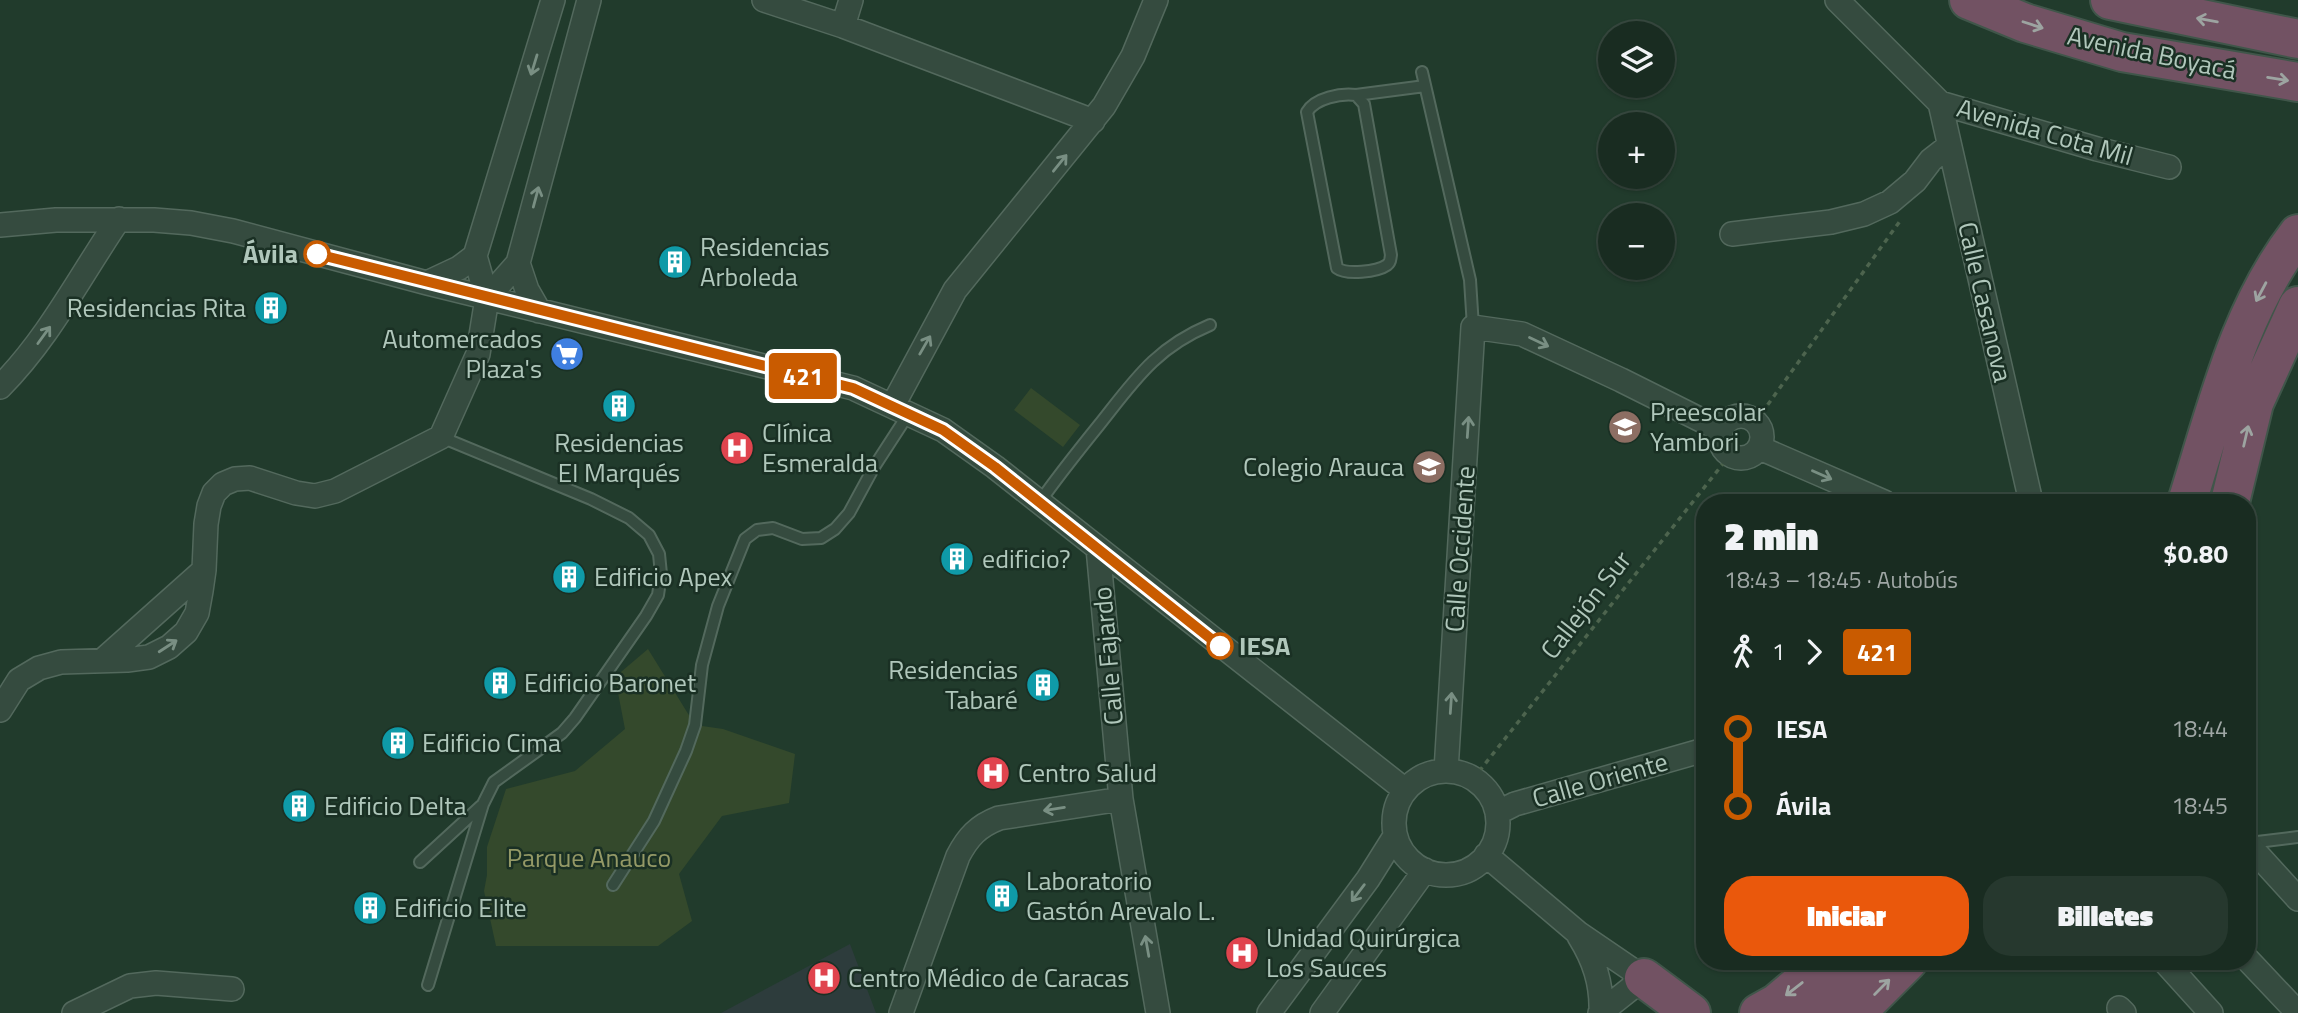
<!DOCTYPE html>
<html lang="es">
<meta charset="utf-8">
<style>
:root{--surface:#192c21;--page:#26382e;--text:#f1f3f6;--muted:#9fa7a5;--line:#37483f;--accent:#ea580c}
body{margin:0;font-family:"Titillium Web",sans-serif;background:var(--page);color:var(--text);height:100vh;display:flex;flex-direction:column;font-size:26px;white-space:nowrap}
*{box-sizing:border-box;margin:0}
p{font-size:23px;color:var(--muted)}
.icon{flex:none;width:38px;height:38px;fill:none;stroke:currentColor;stroke-width:2;stroke-linecap:round;stroke-linejoin:round}
.map{position:relative;flex:1;overflow:hidden}
.drawer{position:absolute;left:1696px;top:494px;width:560px;height:476px;display:flex;flex-direction:column;background:var(--surface);border-radius:28px;box-shadow:0 2px 5px #0004,0 0 0 2px var(--line)}
.drawer>*{flex:none}
.badge{padding:0 14px;border-radius:5px;font-size:24px;line-height:46px}
.buttons{position:absolute;left:1598px;top:21px;display:grid;gap:14px}
.buttons a{display:grid;place-items:center;width:77px;height:77px;border-radius:50%;background:var(--surface);box-shadow:0 2px 5px #0004,0 0 0 2px var(--line);font-size:35px}
.map>.badge{position:absolute;translate:-50% -50%;box-shadow:0 0 0 4px #fff}
.legs{display:flex;align-items:center;gap:10px;height:77px;padding:0 28px;font-size:23px}
.legs p{margin-inline-start:auto}
.overview{display:flex;align-items:center;justify-content:space-between;height:119px;padding:0 28px}
h1{font-size:38px;font-weight:800;line-height:52px}
.action{display:flex;gap:14px;margin-top:auto;padding:14px 28px}
.action a{flex:1;height:80px;border-radius:28px;background:var(--accent);color:#fff;font-size:28px;font-weight:800;line-height:80px;text-align:center}
.action a+a{background:var(--page);color:var(--text)}
ul{padding:0 28px;list-style:none}
li{display:flex;align-items:center;gap:24px;height:77px;font-size:26px}
li i{display:grid;place-items:center;width:10px;height:100%;margin:0 9px;background:currentColor}
li i::after{content:'';width:18px;height:18px;margin:-9px;border:5px solid;border-radius:50%;background:var(--surface)}
li p{margin-inline-start:auto}
li:first-child i{background:linear-gradient(#0000 50%,currentColor 0)}
li:last-child i{background:linear-gradient(currentColor 50%,#0000 0)}
.map>svg:first-child{display:block}
.medical{fill:#2d3c3c}
.green{fill:#34492c}
.lines{fill:none;stroke-linecap:round;stroke-linejoin:round}
.lane-casing{stroke:#53695d;stroke-width:14}
.street-casing{stroke:#53695d;stroke-width:26}
.highway-casing{stroke:#40564a;stroke-width:42}
.path{stroke:#4d644e;stroke-width:3.5;stroke-dasharray:5 5;stroke-linecap:butt}
.lane{stroke:#354b3f;stroke-width:10}
.street{stroke:#354b3f;stroke-width:23}
.highway{stroke:#725263;stroke-width:38}
.oneway{stroke:#9da4a1}
.oneway2{stroke:#798f83}
.line-1-casing{stroke:#fff;stroke-width:16}
.line-1{stroke:#c95b00;stroke-width:10}
.stop-1-dot{fill:#fff;stroke:#c95b00;stroke-width:3.5}
.labels{text-anchor:middle;stroke-width:5;stroke-linejoin:round;paint-order:stroke}
.street-label{font-size:26px;fill:#b0c7bb;stroke:#1a3024}
.poi-label{font-size:26px;fill:#b0c7bb;stroke:#1a3024;text-anchor:start}
.stop-label{font-size:26px;font-weight:bold;fill:#b0c7bb;stroke:#1a3024;text-anchor:end}
.park-label{font-size:26px;fill:#949966;stroke:#1a3024}
</style>
<div class="map">
<svg width="2298" height="1013" viewBox="0 0 2298 1013">
<rect width="100%" height="100%" fill="#213b2c"/>
<!-- medical -->
<path class="medical" d="M 850,944 L 876,1013 L 721,1013 Z"/>
<!-- green -->
<path class="green" d="M 1031,388 L 1080,425 L 1063,447 L 1014,410 Z
M 648,649 L 695,725 L 723,729 L 795,754 L 789,803 L 722,816 L 679,874 L 692,921 L 658,946 L 496,946 L 484,891 L 487,875 L 487,847 L 506,789 L 575,771 L 625,729 L 615,677 Z"/>
<g class="lines">
<!-- lane casing -->
<g class="lane-casing">
<path id="lane" d="M 1422,72 L 1470,280 L 1473,327
M 1356,95 L 1364,104 L 1391,255 C 1390,260 1391,262 1387,265 C 1377,272 1346,275 1337,268 L 1307,112 C 1315,98 1341,93 1356,95 L 1425,86
M 1039,503 C 1058,476 1078,451 1099,425 C 1134,381 1155,348 1210,325
M 2249,843 L 2298,837
M 420,862 L 481,806
M 613,885 L 654,821 L 686,751 L 695,725 L 702,665 L 718,606 L 745,539 L 757,530 L 773,528 L 802,539 L 821,538 L 835,529 L 849,513 L 874,467 L 909,413
M 428,985 L 483,804 L 494,782 L 562,733 L 575,718 L 646,616 L 658,595 L 661,574 L 659,554 L 649,535 L 629,518 L 591,499 L 441,437"/>
</g>
<!-- street casing -->
<g class="street-casing">
<path id="street" d="M 764,0 L 843,26 L 1093,121
M 1837,0 L 1940,103 L 2097,149 L 2169,167
M 843,26 L 851,0
M 1940,103 L 2031,502
M 0,225 L 56,220 L 154,220 L 191,223 L 233,231 L 427,283 L 853,388 L 943,430 L 995,467 L 1405,790
M 1732,234 L 1831,222 L 1864,214 L 1890,202 L 1915,181 L 1931,160 L 1949,146
M 518,263 L 527,290 L 539,311
M 427,283 L 459,268 L 475,256
M 487,298 L 518,263 L 589,0
M 0,387 C 49,338 80,276 119,219
M 893,405 L 955,290 L 1104,106 L 1133,56 L 1156,0
M1720 437a21 21 0 1 1 42 0a21 21 0 1 1-42 0Z
M 1760,448 L 1884,502
M 1098,548 L 1121,799 L 1158,1013
M 103,660 L 204,570
M 0,710 L 19,680 L 39,668 L 61,662 L 127,660 L 149,657 L 169,647 L 186,632 L 197,613 L 201,591 L 204,570 L 206,524 L 209,506 L 214,493 L 223,484 L 235,479 L 250,478 L 296,493 L 315,496 L 335,491 L 441,437 L 478,354 L 487,298 L 475,256 L 553,0
M 1446,771 L 1473,327 L 1522,334 L 1621,380 L 1721,430
M1394 823a52 52 0 1 1 104 0a52 52 0 1 1-104 0Z
M 1497,813 L 1515,804 L 1704,750
M 2247,843 L 2298,899
M 1486,855 L 1578,933 L 1644,978 L 1600,1013
M 1579,936 C 1594,960 1602,983 1601,1012
M 2247,959 L 2298,1013
M 2164,961 L 2211,1013
M 2119,1008 L 2124,1013
M 74,1013 L 130,986 L 156,983 L 232,989
M 901,1013 L 958,856 C 968,837 978,826 999,818 L 1121,799
M 1269,1013 L 1368,879 L 1395,836
M 1322,1013 L 1425,870"/>
</g>
<!-- highway casing -->
<g class="highway-casing">
<path id="highway" d="M 1969,0 L 2025,23 L 2122,52 L 2298,82
M 2110,0 L 2298,39
M 2187,502 C 2216,411 2238,312 2298,234
M 2230,502 L 2254,403 L 2298,306
M 1644,978 L 1691,1013
M 1759,1013 L 1777,1003 L 1827,961
M 1813,1013 L 1864,961
M 1856,1013 L 1908,961"/>
</g>
<!-- path -->
<path class="path" d="M 1756,421 L 1900,221
M 1473,779 L 1730,455"/>
<!-- lane -->
<use href="#lane" class="lane"/>
<!-- street -->
<use href="#street" class="street"/>
<!-- highway -->
<use href="#highway" class="highway"/>
</g>
<!-- one-way arrows -->
<defs><path id="oneway-shaft" d="M-6 0H5M1.5-3L5.5 0L1.5 3" fill="none" stroke-width="1.6" stroke-linecap="round" stroke-linejoin="round" transform="scale(1.75)"/></defs>
<g class="oneway">
<use href="#oneway-shaft" transform="translate(2207 20) rotate(-170)"/>
<use href="#oneway-shaft" transform="translate(2033 25) rotate(18)"/>
<use href="#oneway-shaft" transform="translate(2278 79) rotate(9)"/>
<use href="#oneway-shaft" transform="translate(2261 292) rotate(118)"/>
<use href="#oneway-shaft" transform="translate(2246 436) rotate(-77)"/>
<use href="#oneway-shaft" transform="translate(1882 987) rotate(-45)"/>
<use href="#oneway-shaft" transform="translate(1794 989) rotate(142)"/>
</g>
<g class="oneway2">
<use href="#oneway-shaft" transform="translate(534 65) rotate(107)"/>
<use href="#oneway-shaft" transform="translate(1060 163) rotate(-51)"/>
<use href="#oneway-shaft" transform="translate(536 197) rotate(-75)"/>
<use href="#oneway-shaft" transform="translate(44 335) rotate(-54)"/>
<use href="#oneway-shaft" transform="translate(1539 342) rotate(25)"/>
<use href="#oneway-shaft" transform="translate(925 345) rotate(-60)"/>
<use href="#oneway-shaft" transform="translate(1468 427) rotate(-86)"/>
<use href="#oneway-shaft" transform="translate(1822 475) rotate(24)"/>
<use href="#oneway-shaft" transform="translate(168 646) rotate(-33)"/>
<use href="#oneway-shaft" transform="translate(1451 703) rotate(-86)"/>
<use href="#oneway-shaft" transform="translate(1054 809) rotate(171)"/>
<use href="#oneway-shaft" transform="translate(1358 893) rotate(127)"/>
<use href="#oneway-shaft" transform="translate(1147 946) rotate(-100)"/>
</g>
<g class="lines">
<!-- line-1 casing -->
<g class="line-1-casing">
<path id="line-1" d="M 317,254 L 853,388 L 943,430 L 995,467 L 1220,646"/>
</g>
<!-- line-1 -->
<use href="#line-1" class="line-1"/>
</g>
<!-- icons -->
<defs>
<g id="building-disc" transform="scale(1.75)"><circle r="9.5" fill="#0f9aa8" stroke="#1a3024"/><path d="M-4-6H4V6H1V3H-1V6H-4ZM-2.5-4.3h1.7v1.8h-1.7ZM.8-4.3h1.7v1.8H.8ZM-2.5-1h1.7V.8h-1.7ZM.8-1h1.7V.8H.8Z" fill="#fff"/></g>
<g id="supermarket-disc" transform="scale(1.75)"><circle r="9.5" fill="#3f7fe0" stroke="#1a3024"/><path d="M-6-5.5h2.5l.6 2H6L4.5 2H-2.5L-4.4-4H-6ZM-1.5 3.2a1.3 1.3 0 1 0 .1 0ZM3 3.2a1.3 1.3 0 1 0 .1 0Z" fill="#fff"/></g>
<g id="school-disc" transform="scale(1.75)"><circle r="9.5" fill="#8d6e63" stroke="#1a3024"/><path d="M0-5L7-2L0 1L-7-2ZM-4 1L0 2.5L4 1V4Q0 6-4 4Z" fill="#fff"/></g>
<g id="hospital-disc" transform="scale(1.75)"><circle r="9.5" fill="#e0444e" stroke="#1a3024"/><path d="M-5-5h3v3.5h4V-5h3V5h-3V1.5h-4V5h-3Z" fill="#fff"/></g>
</defs>
<g fill-rule="evenodd">
<use href="#building-disc" x="675" y="262"/>
<use href="#building-disc" x="271" y="308"/>
<use href="#supermarket-disc" x="567" y="354"/>
<use href="#building-disc" x="619" y="406"/>
<use href="#school-disc" x="1625" y="427"/>
<use href="#hospital-disc" x="737" y="448"/>
<use href="#school-disc" x="1429" y="467"/>
<use href="#building-disc" x="957" y="559"/>
<use href="#building-disc" x="569" y="577"/>
<use href="#building-disc" x="500" y="683"/>
<use href="#building-disc" x="1043" y="685"/>
<use href="#building-disc" x="398" y="743"/>
<use href="#hospital-disc" x="993" y="773"/>
<use href="#building-disc" x="299" y="806"/>
<use href="#building-disc" x="1002" y="896"/>
<use href="#building-disc" x="370" y="908"/>
<use href="#hospital-disc" x="1242" y="953"/>
<use href="#hospital-disc" x="824" y="978"/>
</g>
<!-- markers -->
<g class="stop-1-dot">
<circle cx="317" cy="254" r="12"/>
<circle cx="1220" cy="646" r="12"/>
</g>
<g class="labels">
<!-- street labels -->
<g class="street-label">
<text transform="translate(2152 53) rotate(12)" y="9">Avenida Boyacá</text>
<text transform="translate(2045 132) rotate(16)" y="9">Avenida Cota Mil</text>
<text transform="translate(1985 302) rotate(77)" y="9">Calle Casanova</text>
<text transform="translate(1460 549) rotate(-86)" y="9">Calle Occidente</text>
<text transform="translate(1586 605) rotate(-52)" y="9">Callejón Sur</text>
<text transform="translate(1108 656) rotate(-95)" y="9">Calle Fajardo</text>
<text transform="translate(1600 780) rotate(-16)" y="9">Calle Oriente</text>
</g>
<!-- poi labels -->
<g class="poi-label">
<text x="700" y="256">Residencias<tspan x="700" dy="30">Arboleda</tspan></text>
<text x="246" y="317" text-anchor="end">Residencias Rita</text>
<text x="542" y="348" text-anchor="end">Automercados<tspan x="542" dy="30">Plaza's</tspan></text>
<text x="1650" y="421">Preescolar<tspan x="1650" dy="30">Yambori</tspan></text>
<text x="762" y="442">Clínica<tspan x="762" dy="30">Esmeralda</tspan></text>
<text x="619" y="452" text-anchor="middle">Residencias<tspan x="619" dy="30">El Marqués</tspan></text>
<text x="1404" y="476" text-anchor="end">Colegio Arauca</text>
<text x="982" y="568">edificio?</text>
<text x="594" y="586">Edificio Apex</text>
<text x="1018" y="679" text-anchor="end">Residencias<tspan x="1018" dy="30">Tabaré</tspan></text>
<text x="524" y="692">Edificio Baronet</text>
<text x="422" y="752">Edificio Cima</text>
<text x="1018" y="782">Centro Salud</text>
<text x="324" y="815">Edificio Delta</text>
<text x="1026" y="890">Laboratorio<tspan x="1026" dy="30">Gastón Arevalo L.</tspan></text>
<text x="394" y="917">Edificio Elite</text>
<text x="1266" y="947">Unidad Quirúrgica<tspan x="1266" dy="30">Los Sauces</tspan></text>
<text x="848" y="987">Centro Médico de Caracas</text>
</g>
<!-- stop labels -->
<g class="stop-label">
<text x="298" y="263">Ávila</text>
<text x="1239" y="655" text-anchor="start">IESA</text>
</g>
<!-- park labels -->
<g class="park-label">
<text x="589" y="867">Parque Anauco</text>
</g>
</g>
</svg>
<div class="buttons">
<a><svg class="icon" aria-label="layers" viewBox="0 0 24 24"><path d="M12 4l9 5-9 5-9-5zM3 14l9 5 9-5"/></svg></a>
<a>+</a>
<a>−</a>
</div>
<b class="badge" style="left:803px;top:376px;background:#c95b00;color:#fff">421</b>
<section class="drawer">
<div class="overview"><div><h1>2 min</h1><p>18:43 – 18:45 · Autobús</p></div><b>$0.80</b></div>
<div class="legs"><svg class="icon" aria-label="walk" viewBox="0 0 24 24"><circle cx="13" cy="4" r="2"/><path d="M13 8l-2 6 4 7M11 14l-3 7M7 12l3-4h3l4 4"/></svg>1<svg class="icon" aria-label="forward" viewBox="0 0 24 24"><path d="M9 5l7 7-7 7"/></svg><b class="badge" style="background:#c95b00;color:#fff">421</b></div>
<ul>
<li><i style="color:#c95b00"></i><b>IESA</b><p>18:44</p></li>
<li><i style="color:#c95b00"></i><b>Ávila</b><p>18:45</p></li>
</ul>
<div class="action"><a>Iniciar</a><a>Billetes</a></div>
</section>
</div>
